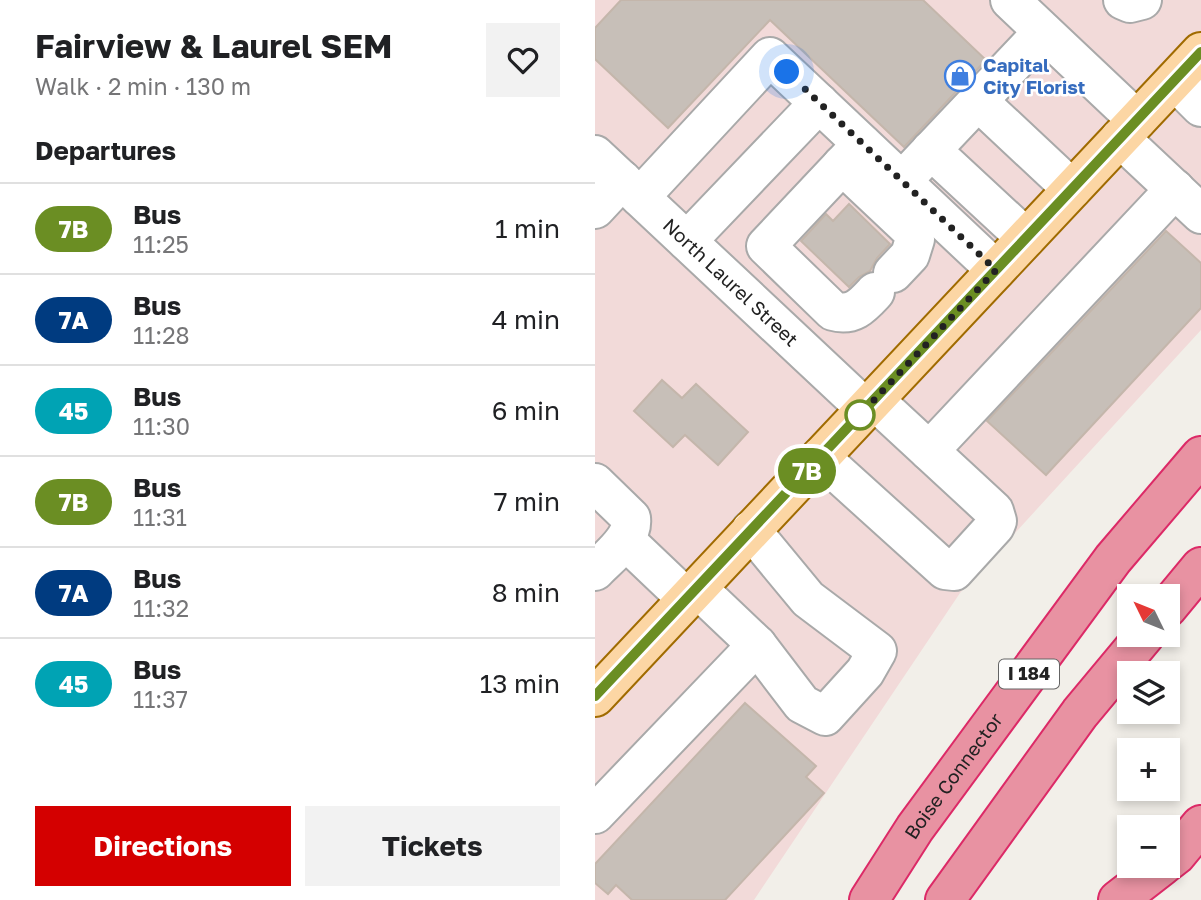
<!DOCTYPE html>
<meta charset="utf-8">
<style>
:root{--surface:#fff;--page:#f2f2f2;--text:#202124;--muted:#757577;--line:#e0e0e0;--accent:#d40000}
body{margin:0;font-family:"Golos Text",sans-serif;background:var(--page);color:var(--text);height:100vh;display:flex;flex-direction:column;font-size:26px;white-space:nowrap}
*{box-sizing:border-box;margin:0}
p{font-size:23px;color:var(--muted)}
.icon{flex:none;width:38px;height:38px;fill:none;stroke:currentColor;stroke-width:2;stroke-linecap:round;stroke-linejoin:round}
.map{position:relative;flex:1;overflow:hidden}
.side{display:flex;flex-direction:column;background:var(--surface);width:595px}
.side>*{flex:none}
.badge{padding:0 14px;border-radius:23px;font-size:24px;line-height:46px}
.needle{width:46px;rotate:313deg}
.controls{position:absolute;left:522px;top:584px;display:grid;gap:14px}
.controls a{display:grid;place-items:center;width:63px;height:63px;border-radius:0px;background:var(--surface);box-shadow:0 4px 10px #0003;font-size:35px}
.you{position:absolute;width:35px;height:35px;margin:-18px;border:5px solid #fff;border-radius:50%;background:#1a73e8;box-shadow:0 0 0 10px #1a73e833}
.map>.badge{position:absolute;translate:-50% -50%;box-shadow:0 0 0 4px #fff}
h2{padding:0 35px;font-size:26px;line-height:63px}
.round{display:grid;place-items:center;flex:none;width:74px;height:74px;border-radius:0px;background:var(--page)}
.headline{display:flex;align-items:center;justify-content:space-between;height:119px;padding:0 35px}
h1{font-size:33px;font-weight:700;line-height:52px}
.cta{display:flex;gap:14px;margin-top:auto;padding:14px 35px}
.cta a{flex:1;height:80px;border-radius:0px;background:var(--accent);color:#fff;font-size:28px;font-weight:700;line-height:80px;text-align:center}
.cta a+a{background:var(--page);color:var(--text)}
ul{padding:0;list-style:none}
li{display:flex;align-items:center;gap:21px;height:91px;padding:0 35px;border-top:2px solid var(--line)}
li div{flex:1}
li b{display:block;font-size:26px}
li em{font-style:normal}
li .badge{min-width:77px;font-weight:700;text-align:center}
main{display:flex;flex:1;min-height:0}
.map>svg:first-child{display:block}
.commercial{fill:#f2dad9}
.building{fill:#c7bfb8;stroke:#c4b6ab;stroke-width:2}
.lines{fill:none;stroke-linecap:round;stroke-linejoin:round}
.minor-casing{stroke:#a9a9a9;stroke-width:42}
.major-casing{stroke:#a06b00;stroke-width:42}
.highway-casing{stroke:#dc2a67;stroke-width:42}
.minor{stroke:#fff;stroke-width:38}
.major{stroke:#fcd6a4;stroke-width:38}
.highway{stroke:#e892a2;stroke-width:38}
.line-casing{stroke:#fff;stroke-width:16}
.line{stroke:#6b8e23;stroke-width:10}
.walk{stroke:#222;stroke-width:7;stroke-dasharray:0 12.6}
.stop-dot{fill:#fff;stroke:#6b8e23;stroke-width:3.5}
.labels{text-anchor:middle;stroke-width:5;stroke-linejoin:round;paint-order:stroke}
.shield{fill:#fff;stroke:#646464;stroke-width:2}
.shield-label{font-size:18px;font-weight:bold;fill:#222}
.shop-label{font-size:19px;font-weight:bold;fill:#366cbe;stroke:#fff;text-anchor:start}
.street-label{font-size:19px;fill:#222;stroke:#fff}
</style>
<main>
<section class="side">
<div class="headline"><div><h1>Fairview &amp; Laurel SEM</h1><p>Walk · 2 min · 130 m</p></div><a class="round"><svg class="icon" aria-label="heart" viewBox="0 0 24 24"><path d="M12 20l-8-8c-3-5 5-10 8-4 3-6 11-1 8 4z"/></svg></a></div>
<h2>Departures</h2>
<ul>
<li><span class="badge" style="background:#6b8e23;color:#fff">7B</span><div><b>Bus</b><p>11:25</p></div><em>1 min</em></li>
<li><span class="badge" style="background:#003b80;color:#fff">7A</span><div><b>Bus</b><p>11:28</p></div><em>4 min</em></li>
<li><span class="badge" style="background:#00a3b4;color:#fff">45</span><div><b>Bus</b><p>11:30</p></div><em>6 min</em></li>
<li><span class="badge" style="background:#6b8e23;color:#fff">7B</span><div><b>Bus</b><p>11:31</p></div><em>7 min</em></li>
<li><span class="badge" style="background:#003b80;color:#fff">7A</span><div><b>Bus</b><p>11:32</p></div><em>8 min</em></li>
<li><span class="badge" style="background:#00a3b4;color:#fff">45</span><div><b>Bus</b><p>11:37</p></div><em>13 min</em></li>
</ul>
<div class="cta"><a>Directions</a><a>Tickets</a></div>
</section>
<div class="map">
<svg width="606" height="900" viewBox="0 0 606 900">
<rect width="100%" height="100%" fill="#f2efe9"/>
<!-- commercial -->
<path class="commercial" d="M 0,0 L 606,0 L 606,330 L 365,593 L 159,900 L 0,900 Z"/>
<!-- building -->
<path class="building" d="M 26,0 L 328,0 L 391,60 L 309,147 L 175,20 L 73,128 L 0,59 L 0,28 Z
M 254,204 L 295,244 L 282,258 L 275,271 L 264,277 L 254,287 L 206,241 L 231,214 L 238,221 Z
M 571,231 L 606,263 L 606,308 L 451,475 L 392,421 Z
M 67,380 L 87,398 L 101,384 L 153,432 L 123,465 L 90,435 L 78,447 L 39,411 Z
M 150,703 L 221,766 L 211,777 L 229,793 L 130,900 L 37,900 L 21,885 L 13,894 L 0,883 L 0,864 Z"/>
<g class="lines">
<!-- minor casing -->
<g class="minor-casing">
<g id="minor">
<path d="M 415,0 L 542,120"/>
<path d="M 528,0 L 535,3 L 547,0"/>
<path d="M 580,81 L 606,107"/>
<path d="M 383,101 L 477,189"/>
<path d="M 525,138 L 606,214"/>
<path d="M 267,144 L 171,246 L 238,311 C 258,317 268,305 280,292"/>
<path d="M 336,150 L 431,238"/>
<path id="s1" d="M 0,155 L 271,409"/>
<path d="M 247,165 L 316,230 L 320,239 L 315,255 L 298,273"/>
<path d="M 307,181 L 448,32"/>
<path d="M 45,197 L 175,57 L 401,270"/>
<path d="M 0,209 L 27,180"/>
<path d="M 92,241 L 224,103"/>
<path d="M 334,451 L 580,189"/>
<path d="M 225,457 L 350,570 L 359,571 L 400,526 L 402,521 L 399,511 L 279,400"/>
<path d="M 0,483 L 36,518 C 39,539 13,557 0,571"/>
<path d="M 156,530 L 213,599 L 282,651 L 270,672 L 230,716 L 207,704 L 162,645"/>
<path d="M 30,540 L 92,599"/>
<path d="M 0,814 L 162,645 L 102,588"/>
</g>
</g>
<!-- major casing -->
<g class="major-casing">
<path id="major" d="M 0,697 L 606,52"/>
</g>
<!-- highway casing -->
<g class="highway-casing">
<g id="highway">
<path d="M 572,608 L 606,567"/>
<path d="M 572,862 L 581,855 L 606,825"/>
<path id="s2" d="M 274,900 L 320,828 L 518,559 L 606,456"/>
<path d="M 350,900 L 485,713 L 550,635"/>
<path d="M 523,900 L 567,866"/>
</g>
</g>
<!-- minor -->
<use href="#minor" class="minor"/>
<!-- major -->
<use href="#major" class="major"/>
<!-- highway -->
<use href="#highway" class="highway"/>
</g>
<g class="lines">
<!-- line casing -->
<g class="line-casing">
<path id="line" d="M 0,696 L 606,52"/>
</g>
<!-- line -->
<use href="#line" class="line"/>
<!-- walk -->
<path class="walk" d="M 192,72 L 401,270 L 265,415"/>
</g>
<!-- icons -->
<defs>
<g id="shop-ring" transform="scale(1.575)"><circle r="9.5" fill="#fff" stroke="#3f7fe0" stroke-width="1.5"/><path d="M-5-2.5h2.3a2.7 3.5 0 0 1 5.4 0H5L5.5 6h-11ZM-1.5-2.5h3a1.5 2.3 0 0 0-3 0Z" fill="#3f7fe0"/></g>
</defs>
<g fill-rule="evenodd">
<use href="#shop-ring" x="365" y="76"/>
</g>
<!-- markers -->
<circle class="stop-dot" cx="265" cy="415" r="14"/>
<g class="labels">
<!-- shield labels -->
<rect class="shield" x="404" y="659.5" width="60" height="29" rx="5"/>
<g class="shield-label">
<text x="434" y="680">I 184</text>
</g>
<!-- shop labels -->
<g class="shop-label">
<text x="388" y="72">Capital<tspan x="388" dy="22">City Florist</tspan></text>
</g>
<!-- street labels -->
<g class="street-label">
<text dy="7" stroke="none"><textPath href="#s1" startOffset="186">North Laurel Street</textPath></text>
<text dy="7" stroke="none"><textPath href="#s2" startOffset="150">Boise Connector</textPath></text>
</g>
</g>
</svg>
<div class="controls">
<a><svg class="needle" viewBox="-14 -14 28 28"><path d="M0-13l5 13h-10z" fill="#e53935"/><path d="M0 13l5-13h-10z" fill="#757577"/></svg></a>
<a><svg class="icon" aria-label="layers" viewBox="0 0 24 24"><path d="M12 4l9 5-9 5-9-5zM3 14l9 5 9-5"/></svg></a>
<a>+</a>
<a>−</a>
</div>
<div class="you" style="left:192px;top:72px"></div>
<b class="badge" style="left:212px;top:471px;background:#6b8e23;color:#fff">7B</b>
</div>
</main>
